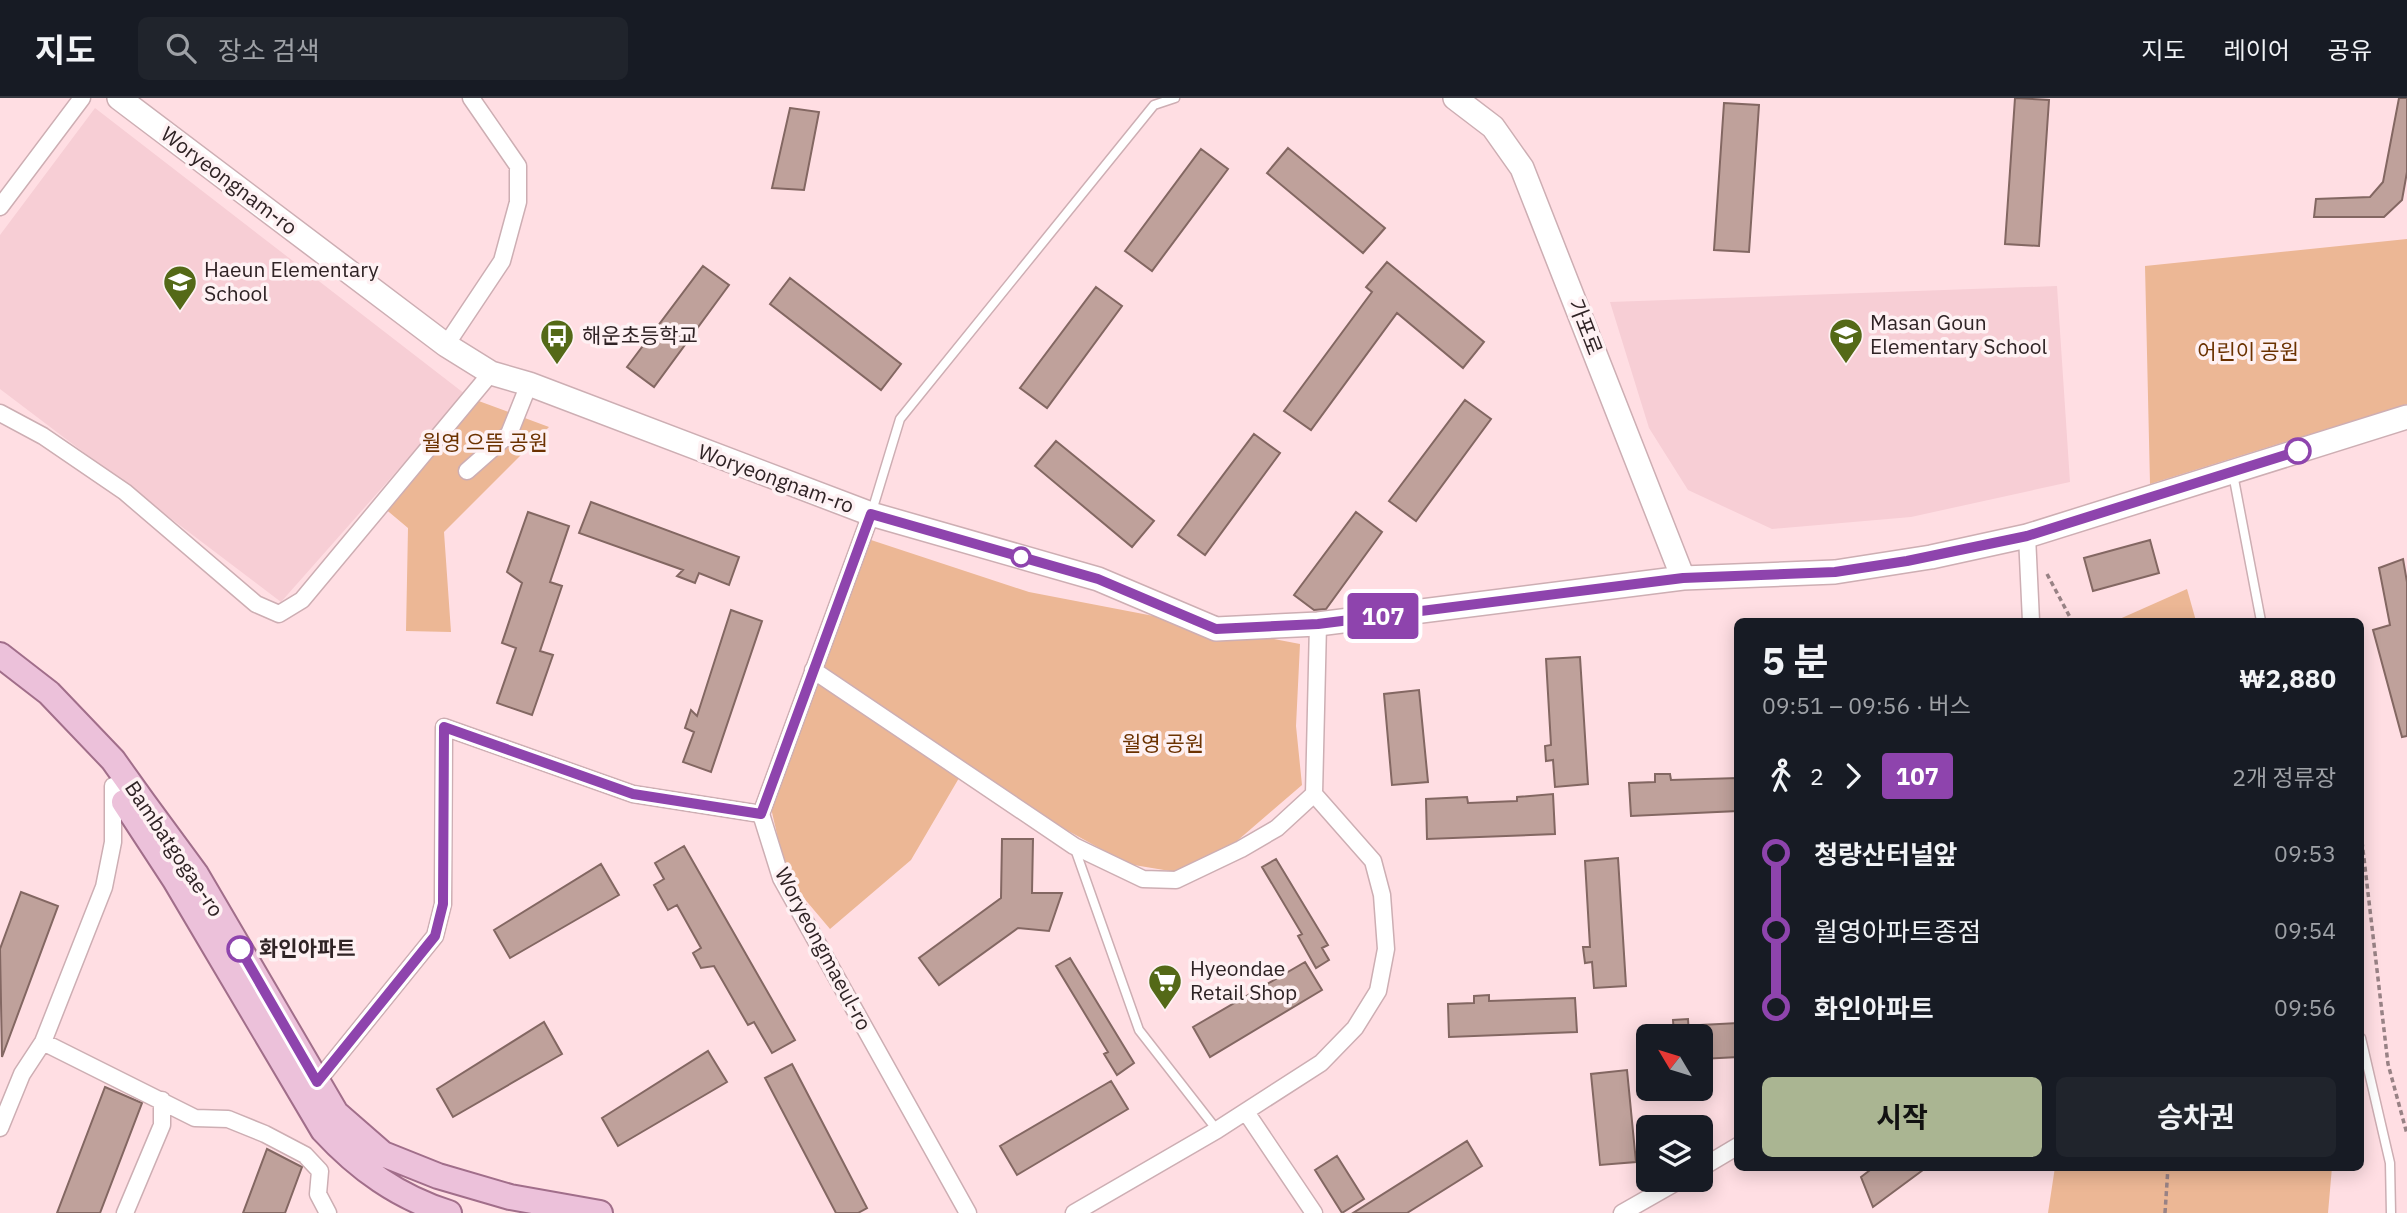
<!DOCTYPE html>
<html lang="ko">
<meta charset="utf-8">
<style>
:root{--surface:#171b24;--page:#20242c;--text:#f1f3f6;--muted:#9ea1a6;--line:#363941;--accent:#aab592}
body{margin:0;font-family:"IBM Plex Sans","Noto Sans KR",sans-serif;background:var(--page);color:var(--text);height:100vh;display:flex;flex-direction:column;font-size:26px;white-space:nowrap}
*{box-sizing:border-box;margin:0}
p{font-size:23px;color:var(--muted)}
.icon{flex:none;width:38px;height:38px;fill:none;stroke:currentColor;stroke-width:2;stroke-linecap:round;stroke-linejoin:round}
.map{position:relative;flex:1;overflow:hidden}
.side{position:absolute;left:1734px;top:520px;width:630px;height:553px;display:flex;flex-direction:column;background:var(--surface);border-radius:10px;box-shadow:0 4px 18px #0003}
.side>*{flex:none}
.badge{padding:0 14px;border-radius:5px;font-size:24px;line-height:46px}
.needle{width:46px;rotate:308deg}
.fabs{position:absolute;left:1636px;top:926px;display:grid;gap:14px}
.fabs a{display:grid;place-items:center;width:77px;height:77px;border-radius:10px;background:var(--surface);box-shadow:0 4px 18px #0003;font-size:35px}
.map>.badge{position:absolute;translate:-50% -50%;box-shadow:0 0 0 4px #fff}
.legs{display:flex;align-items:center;gap:10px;height:77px;padding:0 28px;font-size:23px}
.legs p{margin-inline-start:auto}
.headline{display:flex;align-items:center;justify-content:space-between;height:119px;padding:0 28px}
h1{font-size:38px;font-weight:700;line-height:52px}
.primary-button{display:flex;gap:14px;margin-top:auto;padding:14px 28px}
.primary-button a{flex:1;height:80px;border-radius:10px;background:var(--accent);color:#111;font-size:28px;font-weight:700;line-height:80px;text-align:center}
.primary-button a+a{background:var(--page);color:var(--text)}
ul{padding:0 28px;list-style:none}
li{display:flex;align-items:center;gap:24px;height:77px;font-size:26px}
li i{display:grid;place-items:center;width:10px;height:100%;margin:0 9px;background:currentColor}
li i::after{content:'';width:18px;height:18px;margin:-9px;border:5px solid;border-radius:50%;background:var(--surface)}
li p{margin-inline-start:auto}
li:first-child i{background:linear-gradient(#0000 50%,currentColor 0)}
li:last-child i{background:linear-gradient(currentColor 50%,#0000 0)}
header{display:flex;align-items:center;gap:42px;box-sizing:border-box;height:98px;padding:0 35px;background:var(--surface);border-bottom:2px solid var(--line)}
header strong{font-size:33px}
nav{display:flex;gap:38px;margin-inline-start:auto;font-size:24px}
.search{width:490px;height:63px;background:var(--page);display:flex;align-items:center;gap:18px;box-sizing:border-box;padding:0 24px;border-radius:10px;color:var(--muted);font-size:26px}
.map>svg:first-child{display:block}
.built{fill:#f7ced5}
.green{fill:#ecb795}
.building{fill:#bfa19b;stroke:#836762;stroke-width:2}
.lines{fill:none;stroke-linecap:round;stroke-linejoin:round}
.lane-casing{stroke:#cdaeb3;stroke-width:11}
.street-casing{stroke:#cdaeb3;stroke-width:19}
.secondary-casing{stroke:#cdaeb3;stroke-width:26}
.primary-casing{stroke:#a16e8a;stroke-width:28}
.path{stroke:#988285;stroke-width:3.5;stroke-dasharray:5 3.5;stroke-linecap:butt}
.lane{stroke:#fff;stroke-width:8}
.street{stroke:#fff;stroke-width:16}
.secondary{stroke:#fff;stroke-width:23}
.primary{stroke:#ecc1da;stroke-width:24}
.line-1-casing{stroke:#fff;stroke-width:16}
.line-1{stroke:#8e44ad;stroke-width:10}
.stop-1-dot{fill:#fff;stroke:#8e44ad;stroke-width:3.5}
.labels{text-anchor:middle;stroke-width:7;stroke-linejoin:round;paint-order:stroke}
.street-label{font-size:21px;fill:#2f2325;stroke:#fef1f3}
.poi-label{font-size:21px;fill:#2f2325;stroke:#fef1f3;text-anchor:start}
.park-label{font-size:21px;fill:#6b3200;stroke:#fef1f3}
.stop-label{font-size:21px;font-weight:bold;fill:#2f2325;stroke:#fef1f3;text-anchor:start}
</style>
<header>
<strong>지도</strong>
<div class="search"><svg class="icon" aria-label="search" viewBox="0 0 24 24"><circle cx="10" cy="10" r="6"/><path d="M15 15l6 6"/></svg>장소 검색</div>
<nav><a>지도</a><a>레이어</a><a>공유</a></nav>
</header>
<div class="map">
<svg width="2407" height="1115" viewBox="0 0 2407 1115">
<rect width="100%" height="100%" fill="#ffdee3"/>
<!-- built -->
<path class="built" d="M 95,10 L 465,296 L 281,504 L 0,291 L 0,137 Z
M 2057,188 L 2070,384 L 1911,419 L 1772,431 L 1688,392 L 1649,330 L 1610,204 Z"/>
<!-- green -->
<path class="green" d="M 2407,141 L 2407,306 L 2150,386 L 2145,168 Z
M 476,302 L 549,329 L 444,434 L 451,534 L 406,533 L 408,430 L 383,409 Z
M 868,441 L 1029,494 L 1300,546 L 1296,628 L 1302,687 L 1230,749 L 1176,774 L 1128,766 L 969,678 L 824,570 Z
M 2187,491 L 2196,523 L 2115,523 Z
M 815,582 L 959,680 L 911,762 L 830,831 L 787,780 L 771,710 Z
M 2055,1069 L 2332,1069 L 2328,1115 L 2048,1115 Z"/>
<!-- building -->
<path class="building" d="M 2015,0 L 2049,2 L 2039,148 L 2005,146 Z
M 2399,0 L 2407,0 L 2407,74 L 2402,102 L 2384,119 L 2314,119 L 2316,101 L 2370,99 L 2383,84 Z
M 1724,5 L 1759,7 L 1749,154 L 1714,152 Z
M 790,10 L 819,14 L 804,92 L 772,90 Z
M 1288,50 L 1385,130 L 1363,155 L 1267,75 Z
M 1201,51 L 1228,71 L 1152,173 L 1125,153 Z
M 1387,164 L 1484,244 L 1463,270 L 1397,215 L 1311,332 L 1284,313 L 1372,194 L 1366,189 Z
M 703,168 L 729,187 L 654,289 L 627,269 Z
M 790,180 L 901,266 L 881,292 L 770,206 Z
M 1096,189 L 1122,208 L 1047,310 L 1020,290 Z
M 1465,302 L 1491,321 L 1416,423 L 1389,403 Z
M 1254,336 L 1280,355 L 1205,457 L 1178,437 Z
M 1056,343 L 1154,423 L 1132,449 L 1035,368 Z
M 591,404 L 739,459 L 729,487 L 699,475 L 695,485 L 677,478 L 683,472 L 579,435 Z
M 528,414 L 569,428 L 550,484 L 562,488 L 540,553 L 553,557 L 532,617 L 497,605 L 516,550 L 502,545 L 522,485 L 507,474 Z
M 1356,414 L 1382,434 L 1326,511 L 1314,512 L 1294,497 Z
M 2150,442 L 2159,475 L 2093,493 L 2084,460 Z
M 2403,461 L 2407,484 L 2407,638 L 2402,639 L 2373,532 L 2390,527 L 2379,470 Z
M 731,512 L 762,523 L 711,674 L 683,664 L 694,634 L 685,630 L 691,612 L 697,618 Z
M 1580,559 L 1588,686 L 1555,689 L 1553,662 L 1546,663 L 1545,648 L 1551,647 L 1546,561 Z
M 1419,592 L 1428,684 L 1392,687 L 1384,596 Z
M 1655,676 L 1670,676 L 1671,682 L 1738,680 L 1738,713 L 1631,718 L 1629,685 L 1655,684 Z
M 1553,696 L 1555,736 L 1427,741 L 1426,701 L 1467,699 L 1468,705 L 1517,703 L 1517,699 Z
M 1002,741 L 1033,741 L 1032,795 L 1062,795 L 1049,833 L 1018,830 L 939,887 L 919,860 L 1001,800 Z
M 684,748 L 795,942 L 772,955 L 754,924 L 748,927 L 714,868 L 701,870 L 693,855 L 701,850 L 677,807 L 668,812 L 654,787 L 664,781 L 655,765 Z
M 1618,760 L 1626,888 L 1594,890 L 1592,864 L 1585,865 L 1583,849 L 1590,849 L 1585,763 Z
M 1276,761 L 1328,847 L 1322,850 L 1329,862 L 1316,870 L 1298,838 L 1302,836 L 1262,769 Z
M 601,766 L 619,797 L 510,860 L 494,832 Z
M 21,794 L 58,808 L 2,959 L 0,851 Z
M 1070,860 L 1134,965 L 1117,977 L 1104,956 L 1108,954 L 1056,868 Z
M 1305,864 L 1322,892 L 1210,959 L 1193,929 Z
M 1489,897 L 1489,903 L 1575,900 L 1577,934 L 1449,939 L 1448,906 L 1474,905 L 1474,898 Z
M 1688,921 L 1689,938 L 1674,938 L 1673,922 Z
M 544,924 L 562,956 L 453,1019 L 437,991 Z
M 1738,925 L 1738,959 L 1701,961 L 1701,927 Z
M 708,953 L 727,984 L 618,1048 L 602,1020 Z
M 792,966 L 867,1110 L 858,1115 L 836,1115 L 765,980 Z
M 1627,972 L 1636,1064 L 1600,1067 L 1591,976 Z
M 1111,983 L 1128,1011 L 1017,1077 L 1000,1048 Z
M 105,989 L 142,1005 L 100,1115 L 57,1115 Z
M 1467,1043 L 1482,1068 L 1407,1115 L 1353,1115 Z
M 267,1051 L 302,1069 L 285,1115 L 243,1115 Z
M 1337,1058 L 1364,1101 L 1342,1115 L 1315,1072 Z
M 1874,1069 L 1927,1069 L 1873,1109 L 1861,1079 Z"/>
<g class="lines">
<!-- lane casing -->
<g class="lane-casing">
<path id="lane" d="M 2233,376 L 2261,523
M 872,413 L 900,321 L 1154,7 L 1175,0
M 1075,751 L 1139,932 L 1217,1032
M 2361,940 L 2390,1065 L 2391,1115"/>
</g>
<!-- street casing -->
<g class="street-casing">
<path id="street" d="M 0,109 L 82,0
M 446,247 L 502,163 L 518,104 L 518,68 L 471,0
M 0,315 L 43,338 L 125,394 L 256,506 L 279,516 L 302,502 L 491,275
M 467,373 L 509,336 L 529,286
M 871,416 L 761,716 L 781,780 L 968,1115
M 2027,438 L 2031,523
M 813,572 L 1074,748 L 1143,781 L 1176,782 L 1241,751 L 1277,730 L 1314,696
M 113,688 L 113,744 L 104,789 L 43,944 L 195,1020 L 228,1021 L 265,1036 L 305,1057 L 320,1073 L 318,1096 L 328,1115
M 317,984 L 435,838 L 443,806 L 444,629 L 633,696 L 761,716
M 1246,1014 L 1314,1115
M 0,1030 L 22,976 L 43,944
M 1701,1070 L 1738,1048
M 125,1115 L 162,1027 L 162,1002
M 1074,1115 L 1217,1032 L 1321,965 L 1355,930 L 1378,893 L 1386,851 L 1382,797 L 1373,763 L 1314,696 L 1318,526
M 1622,1115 L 1680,1082"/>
</g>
<!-- secondary casing -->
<g class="secondary-casing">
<path id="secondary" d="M 119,0 L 446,247 L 491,275 L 529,286 L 871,416 L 1098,481 L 1216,531 L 1318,526 L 1683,480 L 1835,474 L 1931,459 L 2027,438 L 2407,319
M 1455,0 L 1493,29 L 1522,70 L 1683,480"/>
</g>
<!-- primary casing -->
<g class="primary-casing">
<path id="primary" d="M 0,557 L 49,595 L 113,662 L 143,704 L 196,776 L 336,1015 L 383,1056 L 438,1078 L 510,1099 L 600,1115
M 124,704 L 175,782 L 323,1032 C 359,1071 398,1099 449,1115"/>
</g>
<!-- path -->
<path class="path" d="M 2047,476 L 2072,523
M 2361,735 L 2388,966 L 2407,1036
M 2165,1115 L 2168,1069"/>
<!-- lane -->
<use href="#lane" class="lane"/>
<!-- street -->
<use href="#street" class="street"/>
<!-- secondary -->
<use href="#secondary" class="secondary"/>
<!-- primary -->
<use href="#primary" class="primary"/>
</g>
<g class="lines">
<!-- line-1 casing -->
<g class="line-1-casing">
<path id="line-1" d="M 240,851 L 317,984 L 435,838 L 443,806 L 444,629 L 633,696 L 761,716 L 871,416 L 1098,481 L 1216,531 L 1318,526 L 1683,480 L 1835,474 L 1907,463 L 2027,438 L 2298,353"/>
</g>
<!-- line-1 -->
<use href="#line-1" class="line-1"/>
</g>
<!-- icons -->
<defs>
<g id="school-pin" transform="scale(1.75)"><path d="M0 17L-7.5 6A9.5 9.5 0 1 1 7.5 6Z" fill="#546917" stroke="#fef1f3"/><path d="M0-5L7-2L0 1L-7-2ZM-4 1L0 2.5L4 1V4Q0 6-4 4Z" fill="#fff"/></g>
<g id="bus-pin" transform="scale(1.75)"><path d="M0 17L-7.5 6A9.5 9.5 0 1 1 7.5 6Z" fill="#546917" stroke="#fef1f3"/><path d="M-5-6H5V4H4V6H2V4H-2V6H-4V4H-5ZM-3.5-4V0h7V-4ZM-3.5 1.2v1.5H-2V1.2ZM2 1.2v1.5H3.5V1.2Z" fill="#fff"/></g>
<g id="supermarket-pin" transform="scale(1.75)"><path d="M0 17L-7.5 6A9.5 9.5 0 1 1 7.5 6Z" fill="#546917" stroke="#fef1f3"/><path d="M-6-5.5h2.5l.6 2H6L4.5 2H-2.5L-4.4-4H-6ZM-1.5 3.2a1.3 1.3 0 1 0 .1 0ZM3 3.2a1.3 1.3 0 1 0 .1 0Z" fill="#fff"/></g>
</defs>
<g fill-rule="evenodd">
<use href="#school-pin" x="180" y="184"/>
<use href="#school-pin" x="1846" y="237"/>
<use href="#bus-pin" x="557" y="238"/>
<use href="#supermarket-pin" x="1165" y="883"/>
</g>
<!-- markers -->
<g class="stop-1-dot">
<circle cx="2298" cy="353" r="12"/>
<circle cx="1021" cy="459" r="9"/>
<circle cx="240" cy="851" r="12"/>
</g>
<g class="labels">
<!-- street labels -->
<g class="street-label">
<text transform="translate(229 83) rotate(37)" y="7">Woryeongnam-ro</text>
<text transform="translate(1585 229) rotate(69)" y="7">가포로</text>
<text transform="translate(776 381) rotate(20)" y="7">Woryeongnam-ro</text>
<text transform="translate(174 751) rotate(56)" y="7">Bambatgogae-ro</text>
<text transform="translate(823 851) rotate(62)" y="7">Woryeongmaeul-ro</text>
</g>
<!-- poi labels -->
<g class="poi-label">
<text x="204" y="179">Haeun Elementary<tspan x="204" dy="24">School</tspan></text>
<text x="1870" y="232">Masan Goun<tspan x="1870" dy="24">Elementary School</tspan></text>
<text x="582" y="245">해운초등학교</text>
<text x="1190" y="878">Hyeondae<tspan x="1190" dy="24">Retail Shop</tspan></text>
</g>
<!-- park labels -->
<g class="park-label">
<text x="2248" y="261">어린이 공원</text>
<text x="485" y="352">월영 으뜸 공원</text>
<text x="1163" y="653">월영 공원</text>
</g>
<!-- stop labels -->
<g class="stop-label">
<text x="259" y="858">화인아파트</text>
</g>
</g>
</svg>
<div class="fabs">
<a><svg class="needle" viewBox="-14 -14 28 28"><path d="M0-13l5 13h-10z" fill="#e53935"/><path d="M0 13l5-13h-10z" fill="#9ea1a6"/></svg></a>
<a><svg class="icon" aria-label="layers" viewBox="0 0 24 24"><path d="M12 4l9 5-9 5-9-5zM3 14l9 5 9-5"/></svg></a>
</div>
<b class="badge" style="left:1383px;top:518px;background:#8e44ad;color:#fff">107</b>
<section class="side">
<div class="headline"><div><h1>5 분</h1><p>09:51 – 09:56 · 버스</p></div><b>₩2,880</b></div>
<div class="legs"><svg class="icon" aria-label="walk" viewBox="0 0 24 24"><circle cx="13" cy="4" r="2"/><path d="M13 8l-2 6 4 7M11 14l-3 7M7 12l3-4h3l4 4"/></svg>2<svg class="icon" aria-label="forward" viewBox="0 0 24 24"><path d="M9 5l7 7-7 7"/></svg><b class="badge" style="background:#8e44ad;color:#fff">107</b><p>2개 정류장</p></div>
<ul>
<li><i style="color:#8e44ad"></i><b>청량산터널앞</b><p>09:53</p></li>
<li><i style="color:#8e44ad"></i><span>월영아파트종점</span><p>09:54</p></li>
<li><i style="color:#8e44ad"></i><b>화인아파트</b><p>09:56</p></li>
</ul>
<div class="primary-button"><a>시작</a><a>승차권</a></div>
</section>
</div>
